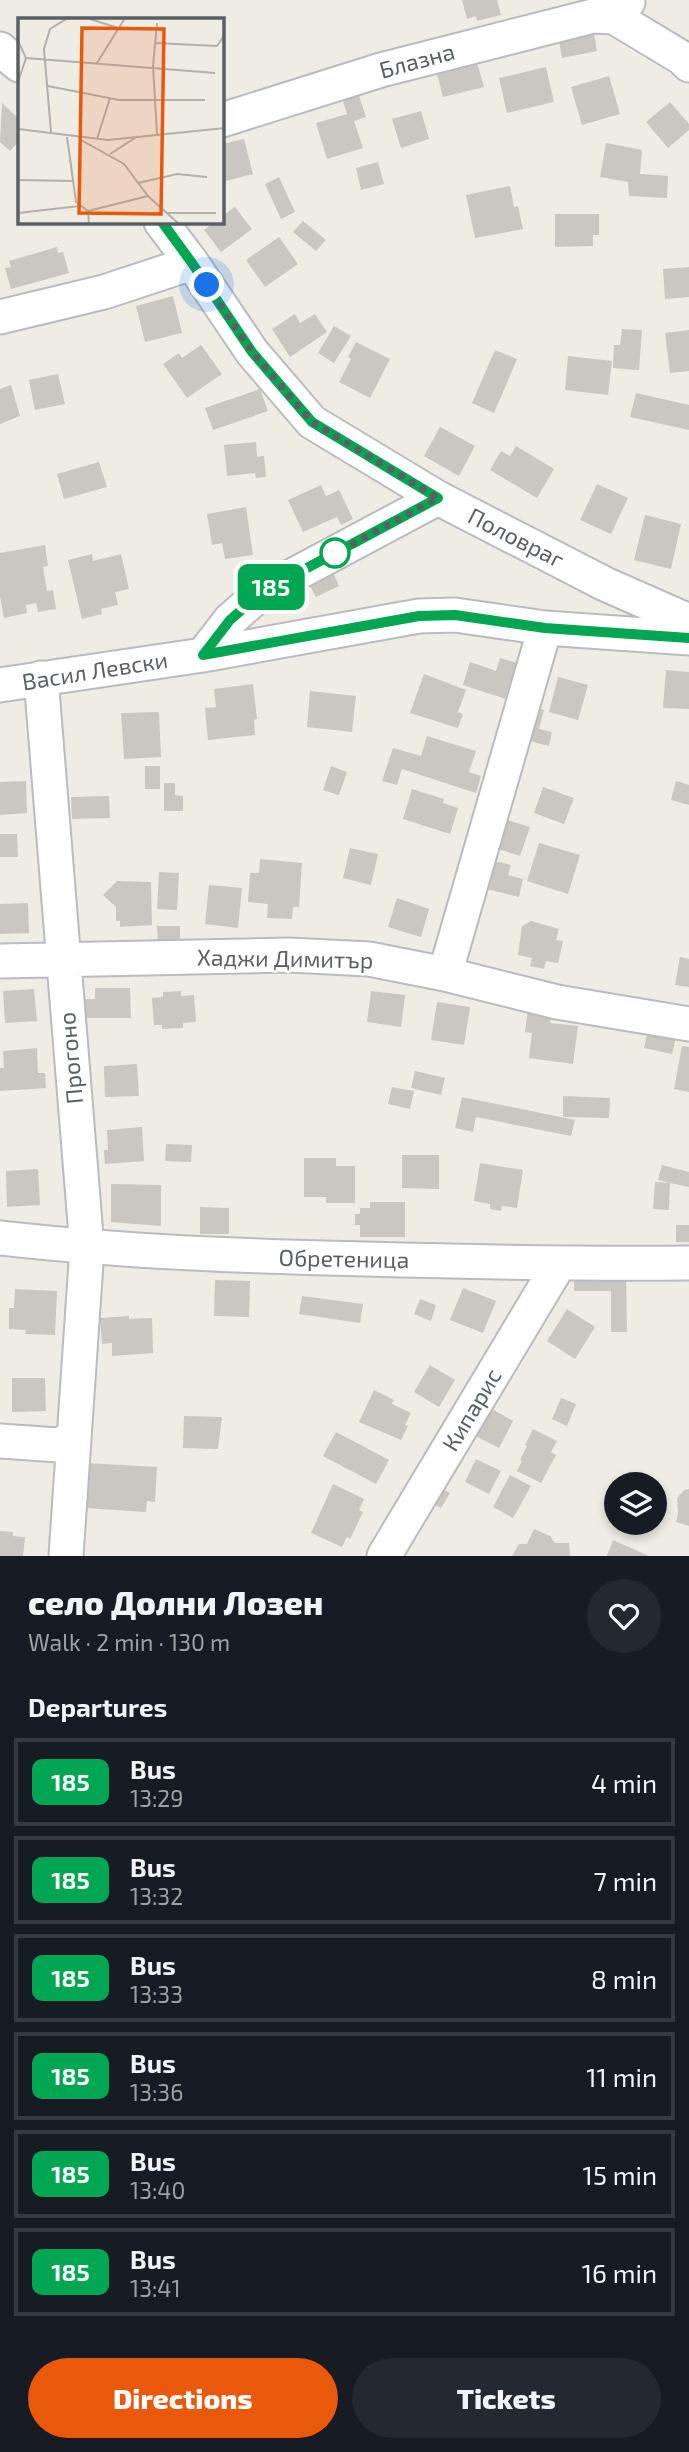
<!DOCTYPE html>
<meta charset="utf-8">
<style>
:root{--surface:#171b24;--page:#242831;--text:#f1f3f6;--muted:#9ea1a6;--line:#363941;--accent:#ea580c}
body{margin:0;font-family:"Exo 2",sans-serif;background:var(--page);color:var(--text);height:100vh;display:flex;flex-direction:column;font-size:26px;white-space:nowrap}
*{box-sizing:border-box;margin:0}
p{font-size:23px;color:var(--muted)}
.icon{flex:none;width:38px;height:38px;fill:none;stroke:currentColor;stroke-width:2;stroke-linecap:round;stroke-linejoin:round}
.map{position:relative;height:1556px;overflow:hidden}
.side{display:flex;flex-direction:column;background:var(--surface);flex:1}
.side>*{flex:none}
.badge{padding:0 14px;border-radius:10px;font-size:24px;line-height:46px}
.tools{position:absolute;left:604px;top:1472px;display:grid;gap:14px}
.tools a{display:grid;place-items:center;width:63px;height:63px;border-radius:50%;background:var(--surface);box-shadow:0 4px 10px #0003;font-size:35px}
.you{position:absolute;width:35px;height:35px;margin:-18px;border:5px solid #fff;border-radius:50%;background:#1a73e8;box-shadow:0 0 0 10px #1a73e833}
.map>.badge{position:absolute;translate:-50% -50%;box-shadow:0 0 0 4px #fff}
h2{padding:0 28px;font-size:26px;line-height:63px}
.round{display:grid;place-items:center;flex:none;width:74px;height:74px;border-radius:37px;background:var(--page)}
.summary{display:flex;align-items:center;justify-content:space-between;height:119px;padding:0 28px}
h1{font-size:33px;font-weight:800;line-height:52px}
.primary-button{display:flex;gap:14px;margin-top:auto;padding:14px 28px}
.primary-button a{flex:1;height:80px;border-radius:42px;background:var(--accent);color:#fff;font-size:28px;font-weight:800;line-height:80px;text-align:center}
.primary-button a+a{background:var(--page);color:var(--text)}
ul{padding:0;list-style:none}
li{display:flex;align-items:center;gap:21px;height:88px;margin:0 14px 10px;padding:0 14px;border:4px solid var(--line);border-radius:0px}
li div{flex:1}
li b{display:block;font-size:26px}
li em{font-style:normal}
li .badge{min-width:77px;font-weight:700;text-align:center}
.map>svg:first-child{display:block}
.building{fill:#cac6c0}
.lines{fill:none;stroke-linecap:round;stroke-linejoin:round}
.minor-casing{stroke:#b8bbc0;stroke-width:37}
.minor{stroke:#fff;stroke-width:33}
.line-casing{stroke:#fff;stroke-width:16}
.line{stroke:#00a651;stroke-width:10}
.walk{stroke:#5b5f64;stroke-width:7;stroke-dasharray:0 12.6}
.stop-dot{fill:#fff;stroke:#00a651;stroke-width:3.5}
.labels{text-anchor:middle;stroke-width:5;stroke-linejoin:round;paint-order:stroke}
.street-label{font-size:23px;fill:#5b5f64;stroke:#fff}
.inset-road{fill:none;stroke:#b0b0ac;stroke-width:2}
.view{fill:#e8590c;fill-opacity:0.15;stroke:#e8590c;stroke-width:3.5}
.inset-edge{fill:none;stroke:#5b5f64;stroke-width:3.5}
</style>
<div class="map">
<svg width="689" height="1556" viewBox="0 0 689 1556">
<rect width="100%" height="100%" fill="#efece3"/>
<!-- building -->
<path class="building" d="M 462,0 L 497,0 L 501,15 L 477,21 L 476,16 L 467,19 Z
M 593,28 L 597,51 L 562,58 L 558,34 Z
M 476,59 L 484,87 L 443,97 L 436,70 Z
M 546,67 L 554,102 L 507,113 L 499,78 Z
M 609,76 L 620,114 L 582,125 L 571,87 Z
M 358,93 L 366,117 L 354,121 L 363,148 L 327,159 L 316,123 L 347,114 L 342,98 Z
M 670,102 L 689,124 L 689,130 L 668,148 L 646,122 Z
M 2,103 L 19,119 L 19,141 L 10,151 L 0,142 Z
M 421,111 L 429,139 L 401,148 L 392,119 Z
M 244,139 L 253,174 L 222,182 L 222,144 Z
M 606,143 L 642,150 L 640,174 L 668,176 L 667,198 L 629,196 L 628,182 L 600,177 Z
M 378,162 L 384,184 L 361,190 L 356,168 Z
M 279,177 L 295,212 L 281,219 L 265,184 Z
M 510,186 L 514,207 L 518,206 L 523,229 L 475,238 L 466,195 Z
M 235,207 L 252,229 L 221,252 L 204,230 L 214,222 L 222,222 L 222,216 Z
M 555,214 L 599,214 L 599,235 L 593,235 L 593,246 L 555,247 Z
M 303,221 L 326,240 L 316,251 L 293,232 Z
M 279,237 L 298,264 L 265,287 L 246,260 Z
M 57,247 L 58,253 L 63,252 L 69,273 L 11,289 L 5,268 L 11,267 L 9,261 Z
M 689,267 L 689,297 L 665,299 L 663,269 Z
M 173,296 L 182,333 L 145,342 L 136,306 Z
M 295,314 L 300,323 L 315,314 L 327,332 L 290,357 L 272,329 Z
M 334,326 L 351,336 L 334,363 L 318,353 Z
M 622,329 L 642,330 L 639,370 L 613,368 L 614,345 L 620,345 Z
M 689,330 L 689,371 L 670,373 L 665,333 Z
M 356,342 L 390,359 L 370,398 L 339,382 L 351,359 L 348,357 Z
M 201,345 L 222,374 L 187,398 L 163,364 L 179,353 L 182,358 Z
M 495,350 L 517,359 L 494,413 L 472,403 Z
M 568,356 L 612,361 L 608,395 L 565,390 Z
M 58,374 L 65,404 L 35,410 L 29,380 Z
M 11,385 L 20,416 L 0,424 L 0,389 Z
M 260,389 L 268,411 L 213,430 L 205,408 Z
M 636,393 L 689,405 L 689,430 L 630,417 Z
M 440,427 L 475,446 L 459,476 L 424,456 Z
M 256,442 L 257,457 L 264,456 L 266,477 L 256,478 L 255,473 L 227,476 L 224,445 Z
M 516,446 L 554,469 L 537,498 L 490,470 L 501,451 L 510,456 Z
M 99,462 L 107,487 L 64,499 L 57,474 Z
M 597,484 L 628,498 L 611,534 L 580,520 Z
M 321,485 L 326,496 L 339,490 L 353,519 L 341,525 L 337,517 L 303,532 L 288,500 Z
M 246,507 L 253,555 L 225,559 L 222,543 L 212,545 L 207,514 Z
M 645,515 L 681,524 L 671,569 L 634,560 Z
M 45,545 L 48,566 L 43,567 L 47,591 L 53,590 L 56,609 L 38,612 L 36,603 L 26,605 L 27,613 L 4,618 L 0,597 L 0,553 Z
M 92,554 L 93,561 L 121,554 L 129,589 L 115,592 L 118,605 L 101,609 L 102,614 L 82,619 L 68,560 Z
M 332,570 L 339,586 L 316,597 L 308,582 Z
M 500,658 L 517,663 L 506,699 L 463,685 L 470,662 L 496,671 Z
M 666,670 L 689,672 L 689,709 L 663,708 Z
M 424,674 L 466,690 L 458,712 L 463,714 L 458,728 L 410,713 Z
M 558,677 L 588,685 L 578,720 L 549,712 Z
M 253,684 L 257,719 L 254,720 L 255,735 L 208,740 L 205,708 L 216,707 L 214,689 Z
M 310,691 L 356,696 L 352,732 L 307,727 Z
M 530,706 L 544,710 L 539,729 L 552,732 L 549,746 L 522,739 Z
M 159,712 L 161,757 L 124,759 L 121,713 Z
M 427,736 L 476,751 L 469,772 L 481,776 L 476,793 L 402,769 L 397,785 L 382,781 L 393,748 L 421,756 Z
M 145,766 L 160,766 L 160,789 L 145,789 Z
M 331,766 L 347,772 L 339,795 L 323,790 Z
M 26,781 L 27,813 L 0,815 L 0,782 Z
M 676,781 L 689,785 L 689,805 L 671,800 Z
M 164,783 L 175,783 L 175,795 L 183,796 L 183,811 L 164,811 Z
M 543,787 L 574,798 L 564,824 L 534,813 Z
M 412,789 L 444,799 L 443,803 L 458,808 L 450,834 L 403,819 Z
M 109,796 L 110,818 L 72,819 L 71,797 Z
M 498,817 L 530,827 L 520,856 L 489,846 Z
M 0,834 L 17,834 L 18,857 L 0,857 Z
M 539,843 L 580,855 L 568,894 L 527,881 Z
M 350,848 L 378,854 L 371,885 L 343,878 Z
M 260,859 L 302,863 L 299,907 L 293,907 L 292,919 L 267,918 L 268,904 L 248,902 L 250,873 L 259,873 Z
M 485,859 L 511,865 L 508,875 L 523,879 L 519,897 L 478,887 Z
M 159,872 L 179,873 L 177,910 L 157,909 Z
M 117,881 L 151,882 L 152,925 L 120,927 L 120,921 L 116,921 L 116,907 L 103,895 Z
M 209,885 L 242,888 L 238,928 L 205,924 Z
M 397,898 L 429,909 L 421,937 L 388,927 Z
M 28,903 L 29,933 L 0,934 L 0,904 Z
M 531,921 L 559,929 L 556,940 L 563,941 L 558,963 L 546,961 L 544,969 L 530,966 L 532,958 L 518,955 L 522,926 Z
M 157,926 L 180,926 L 180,944 L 158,944 Z
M 680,957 L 689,959 L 689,987 L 675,985 Z
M 95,988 L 130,988 L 131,1018 L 84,1018 L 84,999 L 95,999 Z
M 34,989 L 37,1021 L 5,1023 L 3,991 Z
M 181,991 L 181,996 L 194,995 L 196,1022 L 183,1023 L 183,1028 L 162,1029 L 162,1025 L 154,1025 L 152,998 L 163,997 L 163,992 Z
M 371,991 L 405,995 L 401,1027 L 367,1022 Z
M 437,1002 L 470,1007 L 464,1045 L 431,1040 Z
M 528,1010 L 552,1013 L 550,1023 L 578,1026 L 573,1064 L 529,1058 L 532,1033 L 525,1032 Z
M 648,1031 L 676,1038 L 672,1054 L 644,1048 Z
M 682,1046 L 689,1047 L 689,1092 L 674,1089 Z
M 37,1048 L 38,1073 L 45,1073 L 46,1088 L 0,1091 L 0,1068 L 4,1068 L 3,1051 Z
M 137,1064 L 139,1096 L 105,1097 L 104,1066 Z
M 415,1071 L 445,1078 L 441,1095 L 411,1088 Z
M 392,1087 L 414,1091 L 410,1109 L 388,1104 Z
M 563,1096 L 610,1098 L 609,1118 L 563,1117 Z
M 462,1097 L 575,1120 L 571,1136 L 476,1117 L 473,1132 L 455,1128 Z
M 142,1127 L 144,1161 L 105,1164 L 104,1150 L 108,1150 L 107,1130 Z
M 166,1144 L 192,1145 L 191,1162 L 165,1161 Z
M 402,1155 L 439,1155 L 439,1189 L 402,1188 Z
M 304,1158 L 336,1158 L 336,1166 L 355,1166 L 355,1203 L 326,1203 L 326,1197 L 304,1197 Z
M 480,1163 L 523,1170 L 517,1208 L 502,1206 L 501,1211 L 490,1209 L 490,1204 L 474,1201 Z
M 662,1165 L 689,1172 L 689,1187 L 670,1183 L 669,1210 L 653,1209 L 655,1182 L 670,1183 L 658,1180 Z
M 38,1169 L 40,1205 L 7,1207 L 6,1171 Z
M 111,1184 L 161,1185 L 161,1226 L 111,1222 Z
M 370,1202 L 405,1202 L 405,1237 L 360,1237 L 360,1225 L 355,1225 L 355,1214 L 360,1214 L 360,1208 L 370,1208 Z
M 200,1207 L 229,1208 L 229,1234 L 200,1234 Z
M 676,1225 L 689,1225 L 689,1242 L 676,1242 Z
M 626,1274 L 627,1332 L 611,1332 L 611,1291 L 574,1291 L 574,1275 Z
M 215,1280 L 250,1281 L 249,1317 L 214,1316 Z
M 463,1288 L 496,1301 L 483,1333 L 450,1320 Z
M 15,1289 L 57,1291 L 55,1335 L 25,1334 L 26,1330 L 9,1329 L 9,1308 L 14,1308 Z
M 302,1296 L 363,1304 L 360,1323 L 299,1314 Z
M 420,1299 L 436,1305 L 431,1321 L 414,1314 Z
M 567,1309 L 595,1327 L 575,1359 L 547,1341 Z
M 129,1316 L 129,1319 L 152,1318 L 153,1353 L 112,1356 L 112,1343 L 102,1344 L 100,1318 Z
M 430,1365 L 455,1380 L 439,1407 L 414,1392 Z
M 12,1378 L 45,1378 L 46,1411 L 12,1412 Z
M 374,1390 L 394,1400 L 392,1404 L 411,1413 L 405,1425 L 408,1426 L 401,1440 L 359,1422 Z
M 561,1398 L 576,1404 L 567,1426 L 552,1419 Z
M 485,1405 L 513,1421 L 499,1448 L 470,1433 Z
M 184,1416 L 222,1417 L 218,1449 L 183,1448 Z
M 533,1429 L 557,1441 L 551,1452 L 556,1455 L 541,1483 L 517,1471 L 522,1461 L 520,1460 L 527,1446 L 525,1445 Z
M 336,1432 L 389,1460 L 376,1484 L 323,1456 Z
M 476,1459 L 501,1471 L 489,1494 L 465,1482 Z
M 87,1463 L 157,1467 L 155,1502 L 147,1501 L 146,1512 L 84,1508 Z
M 510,1475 L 531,1486 L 513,1518 L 493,1507 Z
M 333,1484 L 364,1499 L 359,1510 L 363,1512 L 350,1539 L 347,1537 L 342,1547 L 311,1533 Z
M 437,1486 L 450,1493 L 441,1508 L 428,1501 Z
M 689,1489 L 689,1526 L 676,1522 L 678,1513 L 677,1498 L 684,1490 Z
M 534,1529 L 550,1536 L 555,1543 L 569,1543 L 570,1556 L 512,1556 L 519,1544 L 527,1544 Z
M 0,1531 L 13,1532 L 13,1536 L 25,1537 L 23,1556 L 0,1556 Z
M 613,1540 L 649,1556 L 607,1556 Z"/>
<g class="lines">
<!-- minor casing -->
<g class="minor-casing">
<path id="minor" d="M 628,2 L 614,17 L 682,58 L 689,65
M 0,49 L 19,65
M 222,120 L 381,70 L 593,16 L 614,17
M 161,222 L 192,263 L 252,352 L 312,422 L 438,498 L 605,584 L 689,621
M 0,317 L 104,292 L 192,263
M 203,655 L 230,620 L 262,592 L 438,498
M 41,678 L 87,1248 L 66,1556
M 0,685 L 203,655 L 419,616 L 455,615 L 545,628 L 689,638
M 0,961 L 289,955 L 369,959 L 445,974 L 557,1002 L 689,1024
M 445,974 L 545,628
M 0,1238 C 122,1252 243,1256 365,1259 C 473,1262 581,1264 689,1263
M 0,1441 L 58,1445 L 74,1438
M 384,1556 L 559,1264"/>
</g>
<!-- minor -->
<use href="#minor" class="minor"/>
</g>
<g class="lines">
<!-- line casing -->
<g class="line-casing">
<path id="line" d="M 162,222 L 192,263 L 252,352 L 312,422 L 438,498 L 262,592 L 230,620 L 203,655 L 419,616 L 455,615 L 545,628 L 689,638"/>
</g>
<!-- line -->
<use href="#line" class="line"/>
<!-- walk -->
<path class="walk" d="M 207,285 L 252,352 L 312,422 L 438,498 L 328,557 L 335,553"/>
</g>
<!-- markers -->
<circle class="stop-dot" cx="335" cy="553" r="14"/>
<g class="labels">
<!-- street labels -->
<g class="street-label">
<text transform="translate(417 61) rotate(-15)" y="8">Блазна</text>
<text transform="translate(516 538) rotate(27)" y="8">Половраг</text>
<text transform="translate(95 671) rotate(-9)" y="8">Васил Левски</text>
<text transform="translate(285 959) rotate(1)" y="8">Хаджи Димитър</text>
<text transform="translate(71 1058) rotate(-95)" y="8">Прогоно</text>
<text transform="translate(344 1259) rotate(1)" y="8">Обретеница</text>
<text transform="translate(472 1410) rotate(-59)" y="8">Кипарис</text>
</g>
</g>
<!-- overview -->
<g transform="translate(18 18)">
<rect width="206" height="206" fill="#efece3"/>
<path class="inset-road" d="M 69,0 L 100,10M 139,5 L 135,48 L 139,116M 0,23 L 8,40 L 0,64M 137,25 L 199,28 L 207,16M 8,40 L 197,55M 79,45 L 107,0M 30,68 L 101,82 L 187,82M 0,111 L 90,122 L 207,110M 33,114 L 26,31 L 32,11 L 50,0M 49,119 L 58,184 L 70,193 L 71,206M 79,121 L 92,80M 63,122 L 106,146 L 130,178 L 161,206M 92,136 L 120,118M 0,162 L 56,163M 120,165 L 159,156 L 189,159M 70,193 L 130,178M 0,195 L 62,188M 148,195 L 198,195"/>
<path class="view" d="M 64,10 L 146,11 L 143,196 L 61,195 Z"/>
<rect width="206" height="206" class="inset-edge"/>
</g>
</svg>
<div class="tools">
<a><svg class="icon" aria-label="layers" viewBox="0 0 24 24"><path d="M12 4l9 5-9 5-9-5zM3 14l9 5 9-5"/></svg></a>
</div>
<div class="you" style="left:207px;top:285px"></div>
<b class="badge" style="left:271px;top:587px;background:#00a651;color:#fff">185</b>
</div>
<section class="side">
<div class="summary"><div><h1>село Долни Лозен</h1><p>Walk · 2 min · 130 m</p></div><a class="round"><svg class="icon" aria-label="heart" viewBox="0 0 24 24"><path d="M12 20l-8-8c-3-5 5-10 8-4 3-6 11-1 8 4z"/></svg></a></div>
<h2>Departures</h2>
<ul>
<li><span class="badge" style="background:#00a651;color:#fff">185</span><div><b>Bus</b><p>13:29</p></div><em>4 min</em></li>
<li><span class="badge" style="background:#00a651;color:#fff">185</span><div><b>Bus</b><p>13:32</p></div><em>7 min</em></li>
<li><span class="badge" style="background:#00a651;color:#fff">185</span><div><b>Bus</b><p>13:33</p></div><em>8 min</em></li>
<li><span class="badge" style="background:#00a651;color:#fff">185</span><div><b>Bus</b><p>13:36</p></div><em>11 min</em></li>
<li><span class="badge" style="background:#00a651;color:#fff">185</span><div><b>Bus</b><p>13:40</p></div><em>15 min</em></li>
<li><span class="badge" style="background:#00a651;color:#fff">185</span><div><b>Bus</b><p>13:41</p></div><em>16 min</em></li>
</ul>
<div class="primary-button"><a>Directions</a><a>Tickets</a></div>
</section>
